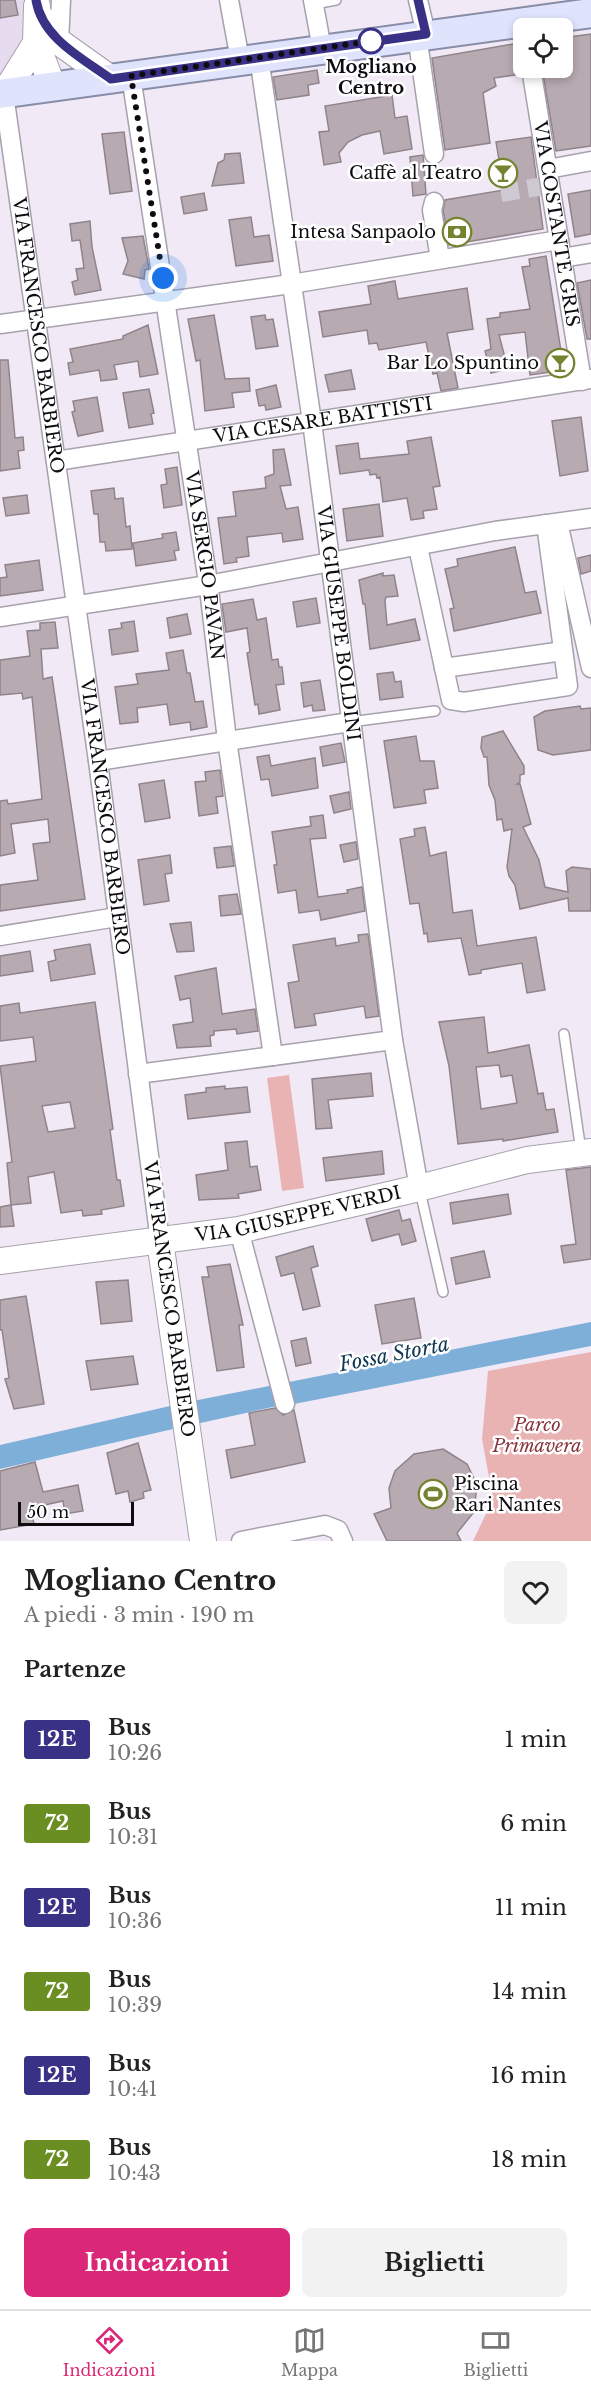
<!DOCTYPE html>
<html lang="it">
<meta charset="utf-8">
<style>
:root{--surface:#fff;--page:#f2f2f2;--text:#222;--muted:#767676;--line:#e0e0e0;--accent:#db2777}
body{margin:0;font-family:"Libre Baskerville",serif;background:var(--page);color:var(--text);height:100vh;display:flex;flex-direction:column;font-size:22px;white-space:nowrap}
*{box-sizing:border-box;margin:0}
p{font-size:20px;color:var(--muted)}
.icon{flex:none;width:33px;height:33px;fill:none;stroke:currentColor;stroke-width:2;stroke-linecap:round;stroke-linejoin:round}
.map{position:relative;height:1541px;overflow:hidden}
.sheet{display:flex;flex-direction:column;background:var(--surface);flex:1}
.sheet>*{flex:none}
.badge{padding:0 12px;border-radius:4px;font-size:21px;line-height:39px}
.fabs{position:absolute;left:513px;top:18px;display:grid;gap:12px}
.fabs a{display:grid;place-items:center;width:60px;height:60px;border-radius:9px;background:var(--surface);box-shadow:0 3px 9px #0003;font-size:30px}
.scale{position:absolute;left:18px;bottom:15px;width:116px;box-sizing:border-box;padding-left:6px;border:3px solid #0e0c10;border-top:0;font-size:16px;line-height:21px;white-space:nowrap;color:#0e0c10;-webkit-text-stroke:4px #fff;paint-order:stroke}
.you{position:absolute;width:30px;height:30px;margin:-15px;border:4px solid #fff;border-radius:50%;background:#1a73e8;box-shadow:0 0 0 9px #1a73e833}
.map>.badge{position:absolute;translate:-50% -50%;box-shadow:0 0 0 3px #fff}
h2{padding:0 24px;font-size:22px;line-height:54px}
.round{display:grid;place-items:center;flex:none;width:63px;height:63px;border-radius:9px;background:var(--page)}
.overview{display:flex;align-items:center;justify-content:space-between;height:102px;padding:0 24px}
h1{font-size:28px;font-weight:800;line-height:45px}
.button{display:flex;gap:12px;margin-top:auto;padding:12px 24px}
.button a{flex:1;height:69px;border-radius:9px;background:var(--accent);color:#fff;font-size:24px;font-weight:800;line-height:69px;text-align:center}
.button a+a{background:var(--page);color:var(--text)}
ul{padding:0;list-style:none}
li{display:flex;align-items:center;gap:18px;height:84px;padding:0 24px}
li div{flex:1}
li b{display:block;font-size:22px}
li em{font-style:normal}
li .badge{min-width:66px;font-weight:700;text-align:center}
.menu{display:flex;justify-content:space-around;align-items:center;height:84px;border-top:2px solid var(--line);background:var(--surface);font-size:16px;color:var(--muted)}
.menu a{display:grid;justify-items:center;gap:3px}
.menu .active{color:var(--accent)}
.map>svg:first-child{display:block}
.built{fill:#e6dbef}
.green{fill:#e9b3b4}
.water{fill:#7dafd9}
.building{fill:#b7aab1;stroke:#90838a;stroke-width:1.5;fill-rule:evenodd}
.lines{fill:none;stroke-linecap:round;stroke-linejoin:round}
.street-tunnel{stroke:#cfc9d4;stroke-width:18;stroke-dasharray:18 9;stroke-linecap:butt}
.lane-casing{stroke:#a7a1ad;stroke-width:12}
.street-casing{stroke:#a7a1ad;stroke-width:21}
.secondary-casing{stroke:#a7a1ad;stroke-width:28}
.primary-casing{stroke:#888ca7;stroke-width:32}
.lane{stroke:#fff;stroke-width:9}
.street{stroke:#fff;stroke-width:18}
.secondary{stroke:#fff;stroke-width:26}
.primary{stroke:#dfe3fb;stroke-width:28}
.line-casing{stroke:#fff;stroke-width:14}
.line{stroke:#393185;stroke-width:9}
.walk{stroke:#0e0c10;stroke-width:6;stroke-dasharray:0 10.8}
.stop-dot{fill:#fff;stroke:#393185;stroke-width:3}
.labels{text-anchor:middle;stroke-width:5;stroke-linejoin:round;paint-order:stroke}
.stop-label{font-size:18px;font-weight:bold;fill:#0e0c10;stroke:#fff}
.poi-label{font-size:18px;fill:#0e0c10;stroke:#fff;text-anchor:end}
.street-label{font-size:18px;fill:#0e0c10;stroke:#fff}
.park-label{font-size:18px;font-style:italic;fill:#87363d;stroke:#fff}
.water-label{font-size:20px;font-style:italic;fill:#103753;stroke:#fff}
</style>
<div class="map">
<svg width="591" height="1541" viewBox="0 0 591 1541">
<rect width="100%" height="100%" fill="#f1eaf6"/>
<!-- built -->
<path class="built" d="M 0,0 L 26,0 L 29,41 L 0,77 Z"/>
<!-- green -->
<path class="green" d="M 289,1075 L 304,1188 L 282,1191 L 267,1078 Z
M 591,1352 L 591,1541 L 473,1541 L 493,1499 L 482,1439 L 488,1371 Z"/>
<!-- water -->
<path class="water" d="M 591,1322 L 591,1346 L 289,1405 L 277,1406 L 196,1424 L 193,1401 Z
M 170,1406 L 173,1429 L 0,1469 L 0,1445 Z"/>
<!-- building -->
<path class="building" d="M 0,0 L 15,0 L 18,15 L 0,18 Z
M 591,34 L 591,146 L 556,151 L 542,68 L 562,68 L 562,38 Z
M 519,43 L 521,74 L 494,78 L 496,86 L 483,93 L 490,143 L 445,150 L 432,58 Z
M 317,70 L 319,83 L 308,85 L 309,95 L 277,100 L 273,77 Z
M 392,95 L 395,118 L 407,116 L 412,149 L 384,154 L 380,131 L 362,135 L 348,142 L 339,153 L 341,162 L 324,165 L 319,132 L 329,131 L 325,106 Z
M 124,132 L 132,191 L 110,194 L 102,134 Z
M 531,137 L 543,229 L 449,245 L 443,210 L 445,200 L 504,190 L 496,142 Z
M 240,153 L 244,183 L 212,186 L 218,163 L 224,160 L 225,154 Z
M 423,155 L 426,194 L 413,196 L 410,157 Z
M 591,190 L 591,234 L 575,237 L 568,194 Z
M 204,193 L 207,210 L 184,214 L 181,197 Z
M 251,217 L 254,237 L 269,235 L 273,261 L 236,266 L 229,220 Z
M 90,221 L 92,247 L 101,290 L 75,295 L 72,282 L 78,280 L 76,269 L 84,268 L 80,240 L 72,241 L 70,224 Z
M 143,236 L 149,269 L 145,270 L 144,279 L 123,274 L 128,261 L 122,238 Z
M 546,256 L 564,370 L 530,375 L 525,332 L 499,335 L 508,369 L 491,373 L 485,351 L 491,349 L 487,319 L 500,317 L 500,313 L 530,309 L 522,267 L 530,266 L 529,259 Z
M 591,280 L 591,339 L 587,339 L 577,283 Z
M 395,281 L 398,299 L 467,288 L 473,329 L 447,333 L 458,388 L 441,391 L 437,373 L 433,374 L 426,342 L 379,350 L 377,343 L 369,344 L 367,330 L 323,337 L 319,312 L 371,304 L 368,286 Z
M 214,315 L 225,379 L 249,378 L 250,391 L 232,393 L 234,407 L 205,411 L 200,360 L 196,361 L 188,319 Z
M 265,315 L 266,320 L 273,319 L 278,346 L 256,349 L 251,317 Z
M 148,325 L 158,374 L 140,377 L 138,361 L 114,365 L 117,379 L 101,381 L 99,370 L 70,375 L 68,363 L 73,362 L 70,349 L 123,339 L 123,336 Z
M 0,360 L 8,360 L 15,438 L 23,437 L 24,450 L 18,451 L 20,468 L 0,471 Z
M 351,370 L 355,389 L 329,392 L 325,375 Z
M 276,385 L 281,407 L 266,410 L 265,405 L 259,406 L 256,390 Z
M 149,389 L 154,413 L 151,414 L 153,424 L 129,428 L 123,393 Z
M 97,397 L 103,431 L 78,436 L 72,412 L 75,411 L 73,401 Z
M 581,417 L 588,471 L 560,476 L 552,421 Z
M 431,437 L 440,486 L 433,487 L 437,509 L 423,511 L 424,518 L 411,520 L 407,498 L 383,502 L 380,477 L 377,478 L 376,474 L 370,475 L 369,470 L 340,474 L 336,446 L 358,443 L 360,459 L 409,454 L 407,441 Z
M 284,449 L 291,485 L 280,486 L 286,509 L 298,507 L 303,539 L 283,542 L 282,533 L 247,537 L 249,556 L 236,558 L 237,562 L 224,564 L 218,518 L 236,516 L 233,492 L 266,488 L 265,477 L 274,474 L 273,450 Z
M 177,467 L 182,505 L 164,508 L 161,485 L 167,484 L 165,469 Z
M 114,488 L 115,499 L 123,498 L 126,527 L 130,526 L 132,549 L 106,551 L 105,542 L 100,542 L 98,514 L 94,514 L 91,491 Z
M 27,495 L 29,513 L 6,516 L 3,498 Z
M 379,504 L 383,536 L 347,541 L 343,509 Z
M 176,532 L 179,550 L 174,551 L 176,560 L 136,566 L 133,543 L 163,538 L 162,534 Z
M 515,547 L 525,593 L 536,591 L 541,613 L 454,631 L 450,609 L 454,608 L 445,569 L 458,566 L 457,559 Z
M 591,555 L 591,571 L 581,574 L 578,558 Z
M 39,560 L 43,590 L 0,596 L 0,578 L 7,577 L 5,565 Z
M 383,573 L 383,576 L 394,575 L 398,596 L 386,597 L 385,601 L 387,625 L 415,619 L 420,640 L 370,649 L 365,604 L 363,604 L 359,580 Z
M 316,598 L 320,623 L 297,627 L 293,602 Z
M 253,599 L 257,620 L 266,618 L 272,660 L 278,659 L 279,667 L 282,667 L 284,684 L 276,685 L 280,710 L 259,714 L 258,704 L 255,705 L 247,653 L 250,652 L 247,628 L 226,632 L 222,604 Z
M 187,614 L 191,634 L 170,638 L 167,618 Z
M 134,621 L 138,651 L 112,655 L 109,630 L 122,628 L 121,623 Z
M 55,622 L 58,648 L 41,649 L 43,679 L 52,677 L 85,899 L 0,911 L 0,885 L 38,880 L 33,844 L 50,842 L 48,819 L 11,824 L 15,853 L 0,856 L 0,801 L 7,800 L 8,804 L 42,799 L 32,697 L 23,699 L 22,693 L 0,695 L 0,660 L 30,656 L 27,631 L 40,630 L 40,623 Z
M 183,650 L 187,673 L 190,673 L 195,702 L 203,701 L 207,727 L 191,730 L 190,722 L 170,725 L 167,704 L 137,708 L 138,722 L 120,724 L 115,687 L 138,684 L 136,674 L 169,670 L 166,653 Z
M 393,672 L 395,682 L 401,681 L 403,697 L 380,700 L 377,674 Z
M 320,680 L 325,710 L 313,711 L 312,705 L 304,707 L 301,683 Z
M 580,706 L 581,709 L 591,708 L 591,750 L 553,755 L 538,750 L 534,717 L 545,711 Z
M 503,731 L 524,766 L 524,774 L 520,775 L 520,782 L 517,784 L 520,784 L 531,824 L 523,827 L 539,860 L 545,887 L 568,892 L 566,871 L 572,867 L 591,869 L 591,911 L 569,911 L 568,898 L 520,909 L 515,885 L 509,876 L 507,867 L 512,829 L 504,831 L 502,819 L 497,820 L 495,800 L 489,785 L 487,757 L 484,757 L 481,748 L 482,737 Z
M 416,736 L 420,761 L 434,761 L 438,788 L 424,790 L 426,803 L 394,808 L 384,741 Z
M 341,743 L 345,762 L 323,766 L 320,747 Z
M 269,755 L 271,766 L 315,758 L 318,788 L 272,796 L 269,779 L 261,780 L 257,757 Z
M 220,770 L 223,796 L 216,797 L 218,813 L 199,816 L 195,782 L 206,781 L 205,772 Z
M 164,780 L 170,818 L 145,822 L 139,784 Z
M 349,792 L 351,809 L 334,813 L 330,796 Z
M 323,815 L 326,838 L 310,839 L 318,897 L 348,893 L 347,890 L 362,887 L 365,911 L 321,920 L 319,910 L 299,913 L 296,890 L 278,893 L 274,865 L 277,865 L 272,832 L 311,826 L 310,817 Z
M 425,827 L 430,856 L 446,852 L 453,913 L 472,910 L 477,946 L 536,937 L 545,990 L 527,993 L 522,963 L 481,970 L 481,973 L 469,975 L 461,938 L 428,942 L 427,933 L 424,934 L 419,903 L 410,904 L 400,839 L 415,836 L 414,829 Z
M 356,842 L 358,859 L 344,862 L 340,845 Z
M 231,846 L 234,866 L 217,868 L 214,848 Z
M 170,855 L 172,873 L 165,874 L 169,901 L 144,905 L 138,860 Z
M 237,894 L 241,914 L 221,916 L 219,896 Z
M 191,922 L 194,951 L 177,952 L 170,924 Z
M 368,934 L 379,1016 L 366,1018 L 364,1006 L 314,1014 L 316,1025 L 295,1028 L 288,983 L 299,981 L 293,945 L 335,938 L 336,946 L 359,942 L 358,935 Z
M 90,944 L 95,974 L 51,981 L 48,962 L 56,960 L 54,950 Z
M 30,951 L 33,971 L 0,976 L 0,956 Z
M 216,968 L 222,1014 L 255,1009 L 258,1031 L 237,1034 L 236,1029 L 214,1031 L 214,1035 L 210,1036 L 211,1046 L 177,1048 L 173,1025 L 193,1022 L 190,998 L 180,1000 L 175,976 Z
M 95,1002 L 113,1129 L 110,1130 L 117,1180 L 120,1180 L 124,1206 L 101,1210 L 102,1214 L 83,1216 L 82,1210 L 61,1213 L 54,1172 L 28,1177 L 31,1203 L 11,1205 L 7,1163 L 12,1162 L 0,1066 L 36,1061 L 33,1037 L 0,1041 L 0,1006 L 19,1003 L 20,1013 ZM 70,1102 L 75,1128 L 48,1132 L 42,1106 Z
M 484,1017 L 488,1053 L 529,1045 L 538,1094 L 543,1093 L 546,1110 L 554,1109 L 558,1132 L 503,1141 L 503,1139 L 458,1144 L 449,1066 L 439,1022 ZM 499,1065 L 501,1077 L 512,1075 L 517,1103 L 481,1109 L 476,1067 Z
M 371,1073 L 373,1096 L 328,1100 L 332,1128 L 316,1129 L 312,1079 Z
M 225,1086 L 225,1089 L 247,1087 L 250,1112 L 188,1119 L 185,1095 L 206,1092 L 206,1088 Z
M 247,1141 L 250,1167 L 257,1166 L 261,1190 L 238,1194 L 239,1198 L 199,1200 L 196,1175 L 228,1170 L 225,1143 Z
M 382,1151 L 384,1174 L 326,1181 L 323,1158 Z
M 591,1167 L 591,1259 L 564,1263 L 561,1246 L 576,1244 L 566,1170 Z
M 508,1194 L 511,1214 L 453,1224 L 450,1203 Z
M 11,1205 L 14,1226 L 0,1227 L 0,1207 Z
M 399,1210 L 402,1221 L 410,1219 L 416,1241 L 402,1245 L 399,1234 L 372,1241 L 366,1219 Z
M 313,1246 L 318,1266 L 311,1268 L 320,1306 L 303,1310 L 294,1273 L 281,1276 L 276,1257 Z
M 484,1251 L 490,1277 L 456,1284 L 451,1258 Z
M 230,1264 L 243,1325 L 239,1325 L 244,1367 L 217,1371 L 202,1277 L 209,1277 L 207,1267 Z
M 128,1280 L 132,1321 L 101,1324 L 96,1282 Z
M 26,1296 L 44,1404 L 14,1409 L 5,1379 L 9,1378 L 2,1330 L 0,1330 L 0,1300 Z
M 414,1298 L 421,1338 L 382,1344 L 375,1305 Z
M 306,1338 L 311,1363 L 296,1366 L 291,1341 Z
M 133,1356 L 138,1384 L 91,1390 L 86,1361 Z
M 275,1408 L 283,1415 L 294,1410 L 305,1462 L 231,1478 L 226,1450 L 255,1445 L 249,1413 Z
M 138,1443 L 151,1490 L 143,1492 L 144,1498 L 130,1502 L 128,1491 L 116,1494 L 107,1453 Z
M 443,1449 L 467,1464 L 477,1485 L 474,1512 L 457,1533 L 461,1541 L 387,1541 L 374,1514 L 391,1508 L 389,1488 L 395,1471 L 414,1454 Z
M 35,1462 L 43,1492 L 78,1485 L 83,1511 L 65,1514 L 63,1501 L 31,1508 L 34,1524 L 0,1530 L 0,1471 Z"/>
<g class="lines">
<!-- street-tunnel -->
<path class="street-tunnel" d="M 501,193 L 550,185"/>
<!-- lane casing -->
<g class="lane-casing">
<path id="lane" d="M 314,4 L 336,0
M 350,722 L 435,711
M 564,1034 L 581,1151
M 420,1191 L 443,1292"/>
</g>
<!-- street casing -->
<g class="street-casing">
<g id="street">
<path d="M 229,0 L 240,60"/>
<path d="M 313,0 L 322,49"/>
<path d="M 418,0 L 426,34"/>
<path d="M 417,35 L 434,154"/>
<path d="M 59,42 L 61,0"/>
<path id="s1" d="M 259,57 L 312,422 L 393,1040 L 419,1188"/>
<path id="s2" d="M 531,68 L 582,381"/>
<path id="s3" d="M 131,76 L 209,589 L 227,740 L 273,1056"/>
<path id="s4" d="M 4,94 L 98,761 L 160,1241"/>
<path d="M 548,169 L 591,161"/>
<path d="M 434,202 L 432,210 L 440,259"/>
<path d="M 562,258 L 591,253"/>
<path d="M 0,324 L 291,284 L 559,240"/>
<path id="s5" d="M 56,461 L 591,379"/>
<path d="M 559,527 L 591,668"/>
<path d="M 418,547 L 451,700 L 464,702 L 568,686 L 546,524"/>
<path d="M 0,617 L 208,585 L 495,531 L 591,518"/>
<path d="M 444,668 L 563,651"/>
<path d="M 98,761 L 350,722"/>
<path d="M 0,936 L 117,917"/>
<path d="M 138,1074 L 393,1040"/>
<path d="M 239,1230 L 285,1404"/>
<path d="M 241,1541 L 325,1525 L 338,1530 L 343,1541"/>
</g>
</g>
<!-- secondary casing -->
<g class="secondary-casing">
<g id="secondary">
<path d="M 37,6 L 36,43 L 53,87"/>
<path d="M 38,14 L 59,42 L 111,79"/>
<path d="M 4,94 L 36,43"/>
<path d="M 160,1241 L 203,1541"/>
<path id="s6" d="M 0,1261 L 239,1230 L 419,1188 L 527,1160 L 591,1152"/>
</g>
</g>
<!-- primary casing -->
<g class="primary-casing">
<path id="primary" d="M 0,94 L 591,13"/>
</g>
<!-- lane -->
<use href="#lane" class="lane"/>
<!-- street -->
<use href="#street" class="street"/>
<!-- secondary -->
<use href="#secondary" class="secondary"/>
<!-- primary -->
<use href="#primary" class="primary"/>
</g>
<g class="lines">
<!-- line casing -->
<g class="line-casing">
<path id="line" d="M 36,0 C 42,38 82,58 111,79 L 426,34 L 418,0"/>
</g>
<!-- line -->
<use href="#line" class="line"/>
<!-- walk -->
<path class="walk" d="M 163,278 L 131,76 L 371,41"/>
</g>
<!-- icons -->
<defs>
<g id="bar-ring" transform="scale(1.5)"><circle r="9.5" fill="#fff" stroke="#76822f" stroke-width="1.5"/><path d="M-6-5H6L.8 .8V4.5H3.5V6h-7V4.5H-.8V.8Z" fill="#76822f"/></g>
<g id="bank-ring" transform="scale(1.5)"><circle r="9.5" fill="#fff" stroke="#76822f" stroke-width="1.5"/><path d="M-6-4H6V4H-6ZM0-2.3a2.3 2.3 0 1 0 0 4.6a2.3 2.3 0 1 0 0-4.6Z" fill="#76822f"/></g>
<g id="stadium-ring" transform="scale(1.5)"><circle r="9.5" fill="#fff" stroke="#76822f" stroke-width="1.5"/><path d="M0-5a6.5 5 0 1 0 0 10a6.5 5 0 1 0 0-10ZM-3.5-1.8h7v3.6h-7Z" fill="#76822f"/></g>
</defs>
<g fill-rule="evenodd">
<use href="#bar-ring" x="503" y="173"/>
<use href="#bank-ring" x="457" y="232"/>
<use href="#bar-ring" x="560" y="363"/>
<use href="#stadium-ring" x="433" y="1494"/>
</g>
<!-- markers -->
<circle class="stop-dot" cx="371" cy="41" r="12"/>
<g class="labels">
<!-- stop labels -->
<g class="stop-label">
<text x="371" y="73">Mogliano<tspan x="371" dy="21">Centro</tspan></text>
</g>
<!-- poi labels -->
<g class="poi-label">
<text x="482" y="179">Caffè al Teatro</text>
<text x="436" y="238">Intesa Sanpaolo</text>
<text x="539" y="369">Bar Lo Spuntino</text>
<text x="454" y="1490" text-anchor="start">Piscina<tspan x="454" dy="21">Rari Nantes</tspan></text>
</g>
<!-- street labels -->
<g class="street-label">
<text dy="6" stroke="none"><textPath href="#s2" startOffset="158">VIA COSTANTE GRIS</textPath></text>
<text dy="6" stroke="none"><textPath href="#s4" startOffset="244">VIA FRANCESCO BARBIERO</textPath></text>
<text dy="6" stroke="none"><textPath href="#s5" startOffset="270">VIA CESARE BATTISTI</textPath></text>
<text dy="6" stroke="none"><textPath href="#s3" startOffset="495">VIA SERGIO PAVAN</textPath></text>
<text dy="6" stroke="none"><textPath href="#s1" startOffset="572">VIA GIUSEPPE BOLDINI</textPath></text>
<text dy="6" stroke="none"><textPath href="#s4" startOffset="730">VIA FRANCESCO BARBIERO</textPath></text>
<text dy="6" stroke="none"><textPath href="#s6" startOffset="302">VIA GIUSEPPE VERDI</textPath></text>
<text transform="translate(169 1299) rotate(82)" y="6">VIA FRANCESCO BARBIERO</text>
</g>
<!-- park labels -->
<g class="park-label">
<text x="537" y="1431">Parco<tspan x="537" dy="21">Primavera</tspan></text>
</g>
<!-- water labels -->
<g class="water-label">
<text transform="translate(394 1354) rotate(-11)" y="7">Fossa Storta</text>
</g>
</g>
</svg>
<div class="fabs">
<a><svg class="icon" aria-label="locate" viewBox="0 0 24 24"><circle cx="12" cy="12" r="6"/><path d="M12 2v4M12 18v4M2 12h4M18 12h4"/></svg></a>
</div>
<div class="scale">50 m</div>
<div class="you" style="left:163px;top:278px"></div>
</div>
<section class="sheet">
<div class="overview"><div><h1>Mogliano Centro</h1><p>A piedi · 3 min · 190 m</p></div><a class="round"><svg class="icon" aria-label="heart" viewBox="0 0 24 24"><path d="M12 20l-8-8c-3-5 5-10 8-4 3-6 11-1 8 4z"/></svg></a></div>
<h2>Partenze</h2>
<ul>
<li><span class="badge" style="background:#393185;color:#fff">12E</span><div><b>Bus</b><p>10:26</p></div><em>1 min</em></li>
<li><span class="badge" style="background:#6b8e23;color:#fff">72</span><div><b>Bus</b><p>10:31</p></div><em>6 min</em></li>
<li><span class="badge" style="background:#393185;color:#fff">12E</span><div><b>Bus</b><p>10:36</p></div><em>11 min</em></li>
<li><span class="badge" style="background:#6b8e23;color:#fff">72</span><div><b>Bus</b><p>10:39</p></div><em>14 min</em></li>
<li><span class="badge" style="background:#393185;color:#fff">12E</span><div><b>Bus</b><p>10:41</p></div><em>16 min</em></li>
<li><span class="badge" style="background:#6b8e23;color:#fff">72</span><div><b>Bus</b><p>10:43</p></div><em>18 min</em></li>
</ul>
<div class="button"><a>Indicazioni</a><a>Biglietti</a></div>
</section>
<nav class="menu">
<a class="active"><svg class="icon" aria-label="directions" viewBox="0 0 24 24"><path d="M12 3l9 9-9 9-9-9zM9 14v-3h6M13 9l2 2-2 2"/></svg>Indicazioni</a>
<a><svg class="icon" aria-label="map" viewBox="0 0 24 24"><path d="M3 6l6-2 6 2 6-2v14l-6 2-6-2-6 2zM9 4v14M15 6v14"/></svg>Mappa</a>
<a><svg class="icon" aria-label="tickets" viewBox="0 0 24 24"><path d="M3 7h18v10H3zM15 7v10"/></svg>Biglietti</a>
</nav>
